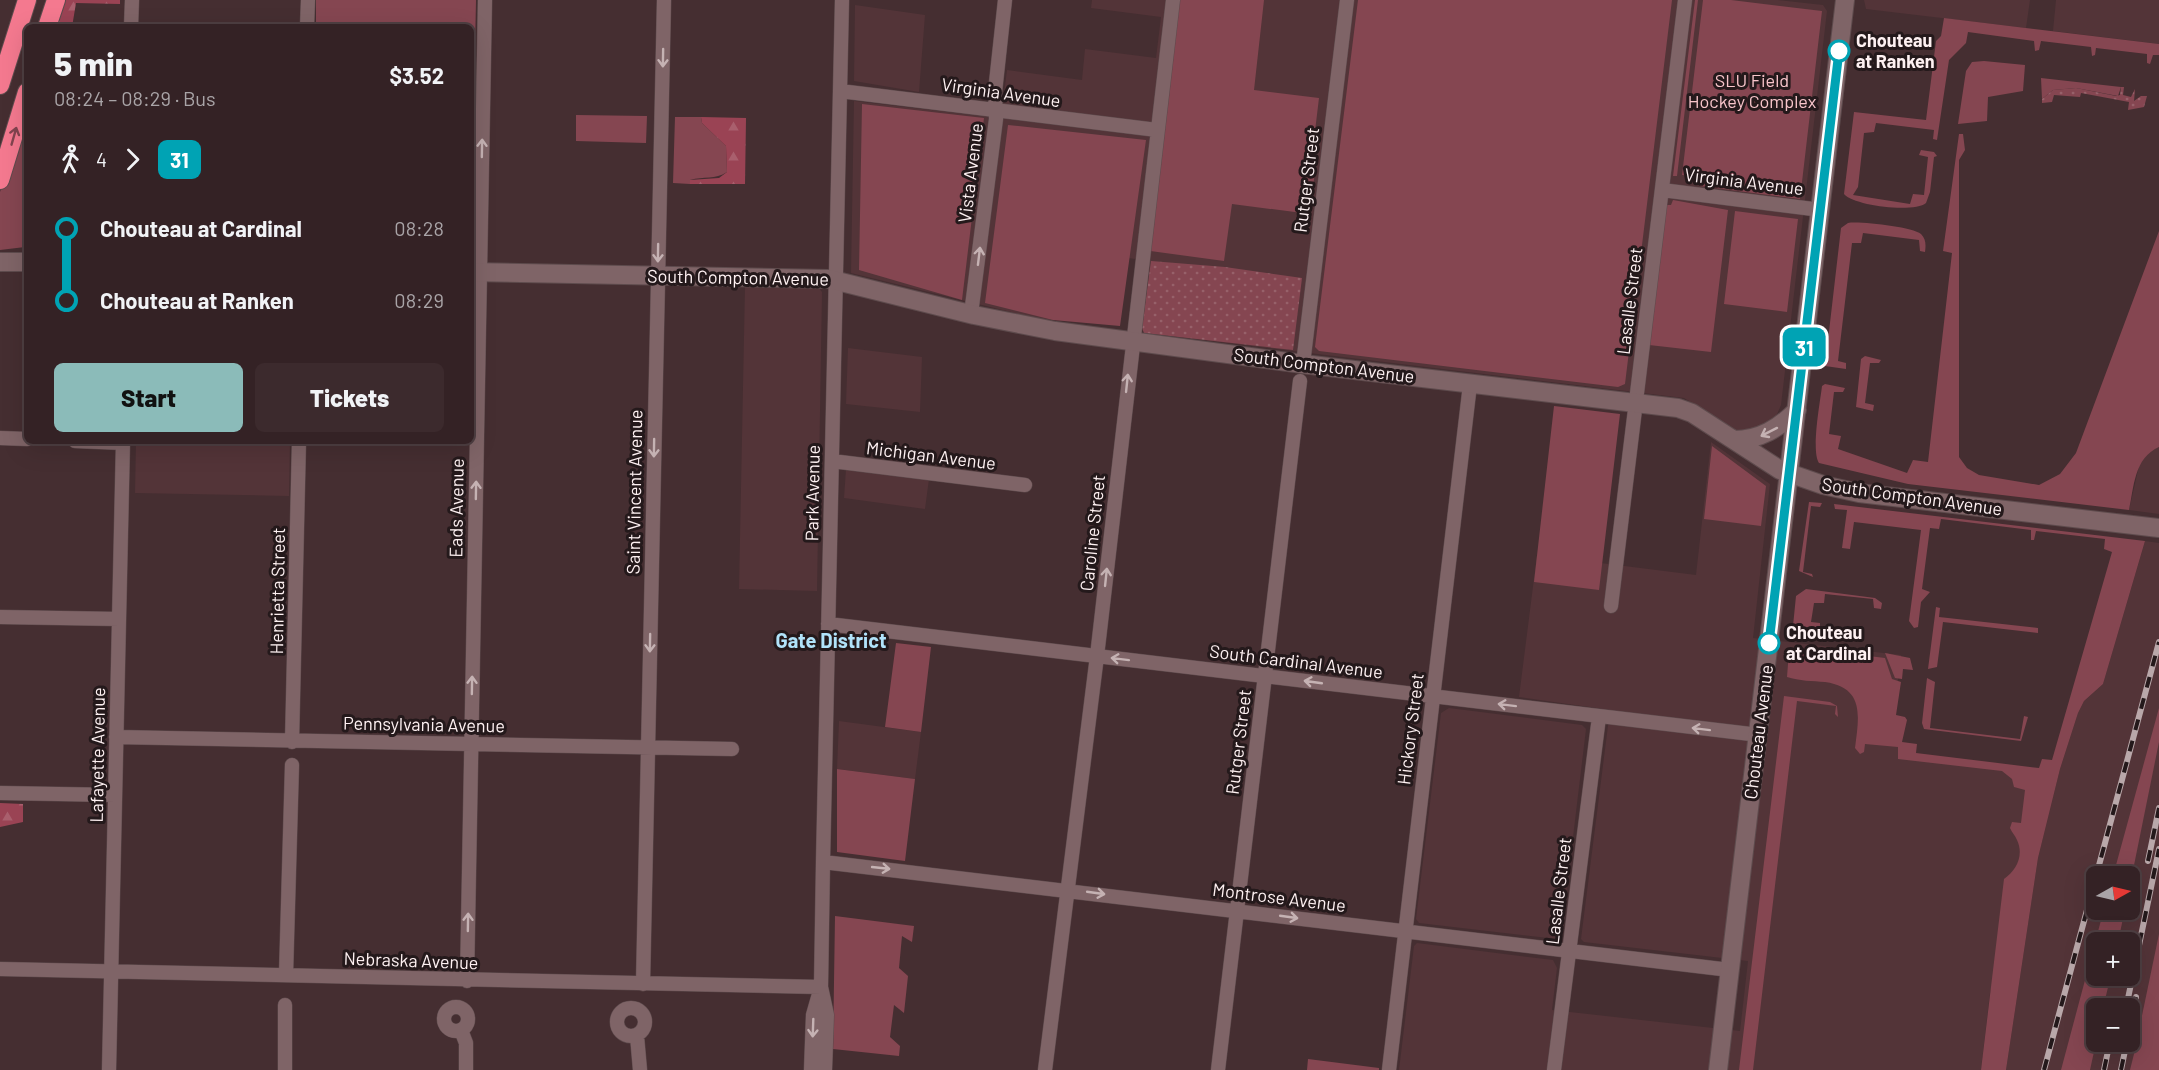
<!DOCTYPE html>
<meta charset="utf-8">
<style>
:root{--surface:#342225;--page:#3c2a2d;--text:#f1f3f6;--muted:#a9a4a7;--line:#4e3f42;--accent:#8bbbb9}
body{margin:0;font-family:Barlow,sans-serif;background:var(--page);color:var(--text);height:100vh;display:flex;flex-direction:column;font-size:22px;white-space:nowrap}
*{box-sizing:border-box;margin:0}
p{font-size:20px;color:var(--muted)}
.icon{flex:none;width:33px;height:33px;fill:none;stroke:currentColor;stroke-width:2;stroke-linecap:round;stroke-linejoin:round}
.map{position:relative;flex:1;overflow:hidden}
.panel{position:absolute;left:24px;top:24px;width:450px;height:420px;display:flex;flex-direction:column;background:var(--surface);border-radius:9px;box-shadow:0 6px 24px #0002,0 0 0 2px var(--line)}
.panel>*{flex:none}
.badge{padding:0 12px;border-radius:9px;font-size:21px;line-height:39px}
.needle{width:39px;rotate:82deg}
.tools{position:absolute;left:2086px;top:866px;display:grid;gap:12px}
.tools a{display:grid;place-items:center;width:54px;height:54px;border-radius:9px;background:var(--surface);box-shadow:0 6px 24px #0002,0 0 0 2px var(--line);font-size:30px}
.map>.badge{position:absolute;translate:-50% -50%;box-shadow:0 0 0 3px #fff}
.legs{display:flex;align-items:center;gap:9px;height:66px;padding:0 30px;font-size:20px}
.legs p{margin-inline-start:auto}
.overview{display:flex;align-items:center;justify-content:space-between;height:102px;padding:0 30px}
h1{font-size:33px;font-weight:800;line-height:45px}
.cta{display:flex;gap:12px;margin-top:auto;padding:12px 30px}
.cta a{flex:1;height:69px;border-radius:9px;background:var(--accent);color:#111;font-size:24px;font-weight:800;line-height:69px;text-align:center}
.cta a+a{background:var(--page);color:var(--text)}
ul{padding:0 30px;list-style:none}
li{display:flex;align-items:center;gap:21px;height:72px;font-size:22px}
li i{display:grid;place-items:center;width:9px;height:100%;margin:0 8px;background:currentColor}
li i::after{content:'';width:15px;height:15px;margin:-8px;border:4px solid;border-radius:50%;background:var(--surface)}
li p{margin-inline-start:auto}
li:first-child i{background:linear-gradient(#0000 50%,currentColor 0)}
li:last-child i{background:linear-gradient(currentColor 50%,#0000 0)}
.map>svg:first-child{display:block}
.built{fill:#533438;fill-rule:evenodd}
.green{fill:#854651}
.forest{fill:url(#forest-firs)}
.garden{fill:url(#garden-dots)}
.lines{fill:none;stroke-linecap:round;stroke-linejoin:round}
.minor-casing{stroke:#5e4b4d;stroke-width:15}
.secondary-casing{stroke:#5e4b4d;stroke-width:20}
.motorway-casing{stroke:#5e4b4d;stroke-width:20}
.minor{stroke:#7f6467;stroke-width:14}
.secondary{stroke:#7f6467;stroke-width:18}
.motorway{stroke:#f4798f;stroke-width:18}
.rail-casing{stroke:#b9a8aa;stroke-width:6}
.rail{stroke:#24191b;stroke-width:4;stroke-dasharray:11;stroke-linecap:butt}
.oneway{stroke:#c5b2b3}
.oneway2{stroke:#82444f}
.line-1-casing{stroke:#fff;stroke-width:14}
.line-1{stroke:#00a3b4;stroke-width:9}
.stop-1-dot{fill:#fff;stroke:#00a3b4;stroke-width:3}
.labels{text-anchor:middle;stroke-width:6;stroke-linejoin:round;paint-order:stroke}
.stop-label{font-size:18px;font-weight:bold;fill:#fef1f2;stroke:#24191b;text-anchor:start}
.park-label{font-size:18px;fill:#f9c5cb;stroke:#24191b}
.street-label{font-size:18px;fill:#fef1f2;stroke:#24191b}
.neighbourhood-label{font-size:20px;font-weight:bold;fill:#b1e3fa;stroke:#24191b}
</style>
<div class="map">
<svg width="2159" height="1070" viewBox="0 0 2159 1070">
<defs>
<pattern id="forest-firs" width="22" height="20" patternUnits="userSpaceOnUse" patternTransform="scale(1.5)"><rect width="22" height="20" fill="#9a4354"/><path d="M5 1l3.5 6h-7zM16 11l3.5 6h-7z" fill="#a95f6d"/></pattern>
<pattern id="garden-dots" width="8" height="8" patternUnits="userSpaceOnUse" patternTransform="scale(1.5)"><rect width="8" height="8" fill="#854651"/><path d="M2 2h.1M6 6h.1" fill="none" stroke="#97616a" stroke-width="1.8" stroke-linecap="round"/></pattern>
</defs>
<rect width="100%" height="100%" fill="#452e31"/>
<!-- built -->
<path class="built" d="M 1092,0 L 1778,0 L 1823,5 L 1827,11 L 1806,191 L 1781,405 L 1775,419 L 1758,432 L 1738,431 L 1684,398 L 1144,333 L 1142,328 L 1150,261 L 1062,249 L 1052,322 L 851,273 L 854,101 L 1001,118 L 1007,70 L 1082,80 L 1085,49 L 1156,58 L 1161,17 L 1091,8 Z
M 1864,0 L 2030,0 L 2026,28 L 1866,9 Z
M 2056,0 L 2159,0 L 2159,44 L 2053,31 Z
M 855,5 L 925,15 L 919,92 L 854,81 Z
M 745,286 L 818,287 L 822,292 L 817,591 L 739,589 Z
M 848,348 L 922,357 L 920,412 L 846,404 Z
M 136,441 L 290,441 L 289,496 L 135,493 Z
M 1711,442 L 1770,484 L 1753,638 L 1901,655 L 1893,720 L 1904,721 L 1900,757 L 2048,775 L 1990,993 L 1981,1070 L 1399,1070 L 1414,946 L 1417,943 L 1553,960 L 1557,968 L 1552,1010 L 1740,1031 L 1748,961 L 1584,942 L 1581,939 L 1610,710 L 1519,697 L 1537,555 L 1696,575 Z
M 2159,447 L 2159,514 L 2129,510 L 2139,466 L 2148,452 Z
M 846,469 L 929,479 L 925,509 L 844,498 Z
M 2145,541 L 2159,543 L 2159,1070 L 2006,1070 L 2038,858 L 2060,769 L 2078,713 L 2084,701 L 2103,684 ZM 2097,876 L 2130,876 L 2130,909 L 2097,909 ZM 2097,942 L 2130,942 L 2130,975 L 2097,975 ZM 2097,1008 L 2130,1008 L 2130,1041 L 2097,1041 Z
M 1449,708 L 1582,725 L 1586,729 L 1561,937 L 1557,939 L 1419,923 L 1416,919 L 1441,713 Z
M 839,721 L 921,732 L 915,779 L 837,769 Z"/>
<!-- green -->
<path class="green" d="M 316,0 L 476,0 L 471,249 L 471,27 L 316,27 Z
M 1180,0 L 1264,0 L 1254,90 L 1319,98 L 1312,156 L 1316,162 L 1310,214 L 1232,204 L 1224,261 L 1143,250 Z
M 1358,0 L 1672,0 L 1625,384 L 1618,387 L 1319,351 L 1315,347 Z
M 1695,0 L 1698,0 L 1677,176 L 1673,176 Z
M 1703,0 L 1731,0 L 1822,11 L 1800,199 L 1700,186 L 1701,177 L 1682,175 Z
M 1944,18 L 2159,44 L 2159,55 L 2153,55 L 2150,64 L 2147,63 L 2147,54 L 2096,48 L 2095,55 L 2092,56 L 2091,47 L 2041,41 L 2039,50 L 2035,51 L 2034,41 L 1968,32 L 1966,43 L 1949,60 L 1937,140 L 1933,139 L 1934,130 L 1876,123 L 1874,132 L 1864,133 L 1858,187 L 1853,195 L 1910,204 L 1913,194 L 1924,195 L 1928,157 L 1919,155 L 1921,150 L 1934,152 L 1937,156 L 1934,157 L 1930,192 L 1926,203 C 1914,213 1854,206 1844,194 L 1854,112 L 1926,120 L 1936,41 L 1941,36 Z
M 1984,61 L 2025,65 L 2023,91 L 1988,97 L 1987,121 L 1958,124 L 1966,71 L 1972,62 Z
M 2041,78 L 2121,87 L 2118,96 L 2076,88 L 2053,90 L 2042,99 Z
M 862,104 L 984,118 L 962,300 L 859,270 Z
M 27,109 L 25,247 L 0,250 L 0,192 Z
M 576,115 L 647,116 L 646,143 L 576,141 Z
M 675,117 L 701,117 L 702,123 L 726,146 L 727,172 C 715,180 704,176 690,180 L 690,184 L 673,183 Z
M 1008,125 L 1146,140 L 1120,326 L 1053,320 L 985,303 Z
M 1959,134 L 1963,134 L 1965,150 L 1959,160 L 1959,457 L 1967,468 L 1979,475 L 2039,485 L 2060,474 L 2076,453 L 2159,231 L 2159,447 C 2134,458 2134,487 2129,510 L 1908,484 L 1819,463 C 1811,451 1820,403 1822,386 L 1825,384 L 1845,388 L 1843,392 L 1834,392 L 1829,434 L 1841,436 L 1838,449 L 1907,473 L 1913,460 L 1928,462 L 1952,253 L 1943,251 Z
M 1673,200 L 1728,210 L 1711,352 L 1649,345 L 1666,205 L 1671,205 Z
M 1735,211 L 1798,219 L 1787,312 L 1724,304 Z
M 1848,223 C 1860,221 1912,227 1921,234 C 1926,239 1926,245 1925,252 L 1920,251 L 1919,240 L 1863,233 L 1861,243 L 1852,243 L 1838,361 L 1846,363 L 1846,369 L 1825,366 L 1841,228 Z
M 1865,356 L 1881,360 L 1879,363 L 1870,363 L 1865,403 L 1874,405 L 1873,411 L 1856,407 L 1861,359 Z
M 1554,406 L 1620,414 L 1599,590 L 1534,582 Z
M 1712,446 L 1766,486 L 1761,526 L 1704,519 Z
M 1809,502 L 1822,503 L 1820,507 L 1811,506 L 1803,572 L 1812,574 L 1813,577 L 1799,571 Z
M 1834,504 L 2145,541 L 2103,684 L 2084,701 L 2078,713 L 2060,769 L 2038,858 L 2006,1070 L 1981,1070 L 2004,879 C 2017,870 2024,855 2017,840 C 2015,835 2012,833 2010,828 L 2012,822 L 2021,823 L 2025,790 L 2014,787 L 2012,779 L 2002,771 L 1898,759 L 1898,747 L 1865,744 L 1864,752 L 1860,754 L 1855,748 C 1859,716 1865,688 1825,682 C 1813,681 1799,681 1787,677 L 1789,651 L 1805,648 L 1885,658 L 1892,679 L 1901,682 L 1896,715 L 1905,717 L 1907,720 L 1902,742 L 1917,744 L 1916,753 L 2039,768 L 2042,759 L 2052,760 L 2112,552 L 2104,549 L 2105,539 L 2036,531 L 2034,540 L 2031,540 L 2031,530 L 1941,519 L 1939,529 L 1930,528 L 1922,589 L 1930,592 L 1921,602 L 1918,627 L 1914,628 L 1909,621 L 1921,530 L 1854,522 L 1850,549 L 1842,548 L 1847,510 L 1835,509 Z
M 1806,589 L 1875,598 L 1882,603 L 1881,609 L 1874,608 L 1873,599 L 1825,594 L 1824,603 L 1814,603 L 1811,622 L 1820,623 L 1820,628 L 1793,626 L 1796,596 Z
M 1936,607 L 1940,608 L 1939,617 L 2038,628 L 2038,633 L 1943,622 L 1937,667 L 1928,669 Z
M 896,643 L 931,647 L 921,732 L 885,727 Z
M 1885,653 L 1910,658 L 1913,670 L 1903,669 L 1902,679 L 1895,678 Z
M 1927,678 L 1935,682 L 1930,728 L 2020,739 L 2024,716 L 2028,717 L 2021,741 L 1924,729 L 1922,723 Z
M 1784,696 L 1830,702 L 1837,706 L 1838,717 L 1835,714 L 1836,706 L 1797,701 L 1753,1070 L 1739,1070 Z
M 2159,708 L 2159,742 L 2130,885 L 2130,876 L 2113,876 Z
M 837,769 L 915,779 L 905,861 L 837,852 Z
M 2104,909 L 2125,909 L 2118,942 L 2097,942 L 2097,975 L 2111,975 L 2103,1008 L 2097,1008 L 2097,1038 L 2090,1070 L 2061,1070 Z
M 835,916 L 914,926 L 912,942 L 902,936 L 899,968 L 908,976 L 904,1013 L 894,1005 L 890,1037 L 900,1046 L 899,1056 L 833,1049 Z
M 2159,934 L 2159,1070 L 2130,1070 L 2134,1054 Z
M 1308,1059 L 1379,1068 L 1379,1070 L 1307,1070 Z"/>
<!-- forest -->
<path class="forest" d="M 64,0 L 120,0 L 120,4 L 76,3 L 72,27 L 54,27 Z
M 701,117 L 746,118 L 745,184 L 690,184 L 690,180 L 719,178 L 727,172 L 726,146 L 702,123 Z
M 0,803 L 23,804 L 23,822 L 0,827 Z"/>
<!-- garden -->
<path class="garden" d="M 2121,87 L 2124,87 L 2123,95 L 2131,97 L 2135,89 L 2134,101 L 2141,96 L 2147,96 L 2144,107 L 2128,110 L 2129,102 L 2081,93 L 2080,97 L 2054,95 L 2052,102 L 2042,103 L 2042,99 L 2053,90 L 2076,88 L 2116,96 L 2120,95 Z
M 1151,261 L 1225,267 L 1302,278 L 1293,350 L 1144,333 L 1142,328 Z"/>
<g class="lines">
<!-- minor casing -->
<g class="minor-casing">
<path id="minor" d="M 131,27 L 132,0
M 307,27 L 308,0
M 840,91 L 1157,130
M 1662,190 L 1821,210
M 971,314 L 996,119 L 995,92 L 1005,0
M 1303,364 L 1347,0
M 0,438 L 27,439
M 75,441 L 123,443
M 832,461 L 1025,485
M 1611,606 L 1685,0
M 0,617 L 119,619
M 828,624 L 1759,735
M 116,737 L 732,749
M 292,742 L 299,441
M 0,793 L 115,795
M 823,862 L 1730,970
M 0,969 L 821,987
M 286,975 L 292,765
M 467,981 L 485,0
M 643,984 L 664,0
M444 1019a12 12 0 1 1 24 0a12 12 0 1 1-24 0Z
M617 1022a14 14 0 1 1 28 0a14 14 0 1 1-28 0Z
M 461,1030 L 466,1043 L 466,1070
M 637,1036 L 640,1070
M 109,1070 L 123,441
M 285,1070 L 285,1005
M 811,1070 L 813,1015 L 821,987
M 825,1070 L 827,1015 L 821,987 L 823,862 L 842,0
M 1045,1070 L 1097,656 L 1173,0
M 1218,1070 L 1300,381
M 1389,1070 L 1469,393
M 1554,1070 L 1599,717"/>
</g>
<!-- secondary casing -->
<g class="secondary-casing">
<path id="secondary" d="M 0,262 L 27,262
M 471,272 L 829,279 L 974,315 L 1055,331 L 1303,364 L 1678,408 L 1692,413 L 1780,470 L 1823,485 L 1859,493 L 2159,528
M 1734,440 C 1760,440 1779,428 1797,410
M 1718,1070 L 1845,0"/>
</g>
<!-- motorway casing -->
<g class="motorway-casing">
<path id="motorway" d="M 47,27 L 56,0
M 0,85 L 27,0
M 0,180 L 27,92"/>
</g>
<!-- minor -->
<use href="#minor" class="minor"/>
<!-- secondary -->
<use href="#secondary" class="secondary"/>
<!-- motorway -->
<use href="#motorway" class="motorway"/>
<!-- rail casing -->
<g class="rail-casing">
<path id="rail" d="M 2148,861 L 2159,808
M 2126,1008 L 2159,849
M 2130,1026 L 2136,997
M 2044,1070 L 2159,642
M 2104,1070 L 2110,1041
M 2121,1070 L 2127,1041"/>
</g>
<!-- rail -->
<use href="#rail" class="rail"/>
</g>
<!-- one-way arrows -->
<defs><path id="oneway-shaft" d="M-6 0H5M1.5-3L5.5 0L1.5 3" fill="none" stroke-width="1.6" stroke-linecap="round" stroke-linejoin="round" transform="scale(1.5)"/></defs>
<g class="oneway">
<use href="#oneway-shaft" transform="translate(663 58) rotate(91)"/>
<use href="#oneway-shaft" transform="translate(482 148) rotate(-89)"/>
<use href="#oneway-shaft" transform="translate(658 253) rotate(91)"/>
<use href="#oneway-shaft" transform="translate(979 256) rotate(-83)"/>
<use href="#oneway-shaft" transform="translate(1127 383) rotate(-84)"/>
<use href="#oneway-shaft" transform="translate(1769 432) rotate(153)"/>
<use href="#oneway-shaft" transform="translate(654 448) rotate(91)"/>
<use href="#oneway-shaft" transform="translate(476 490) rotate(-89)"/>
<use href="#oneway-shaft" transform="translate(1106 577) rotate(-84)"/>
<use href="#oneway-shaft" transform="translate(650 643) rotate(91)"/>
<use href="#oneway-shaft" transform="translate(1120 659) rotate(-173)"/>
<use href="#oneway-shaft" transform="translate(1313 682) rotate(-172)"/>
<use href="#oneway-shaft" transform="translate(472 685) rotate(-89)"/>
<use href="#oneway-shaft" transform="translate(1507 705) rotate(-173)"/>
<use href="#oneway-shaft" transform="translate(1701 729) rotate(-173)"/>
<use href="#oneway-shaft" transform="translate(881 868) rotate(6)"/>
<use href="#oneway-shaft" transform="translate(1096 893) rotate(8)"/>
<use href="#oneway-shaft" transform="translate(1289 917) rotate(8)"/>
<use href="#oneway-shaft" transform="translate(468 922) rotate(-89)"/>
<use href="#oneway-shaft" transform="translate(813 1028) rotate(92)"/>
</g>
<use class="oneway2" href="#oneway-shaft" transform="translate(14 136) rotate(-74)"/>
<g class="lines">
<!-- line-1 casing -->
<g class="line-1-casing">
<path id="line-1" d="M 1769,643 L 1839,51"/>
</g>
<!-- line-1 -->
<use href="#line-1" class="line-1"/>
</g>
<!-- markers -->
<g class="stop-1-dot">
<circle cx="1839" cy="51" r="10"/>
<circle cx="1769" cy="643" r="10"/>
</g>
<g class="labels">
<!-- stop labels -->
<g class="stop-label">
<text x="1856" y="47">Chouteau<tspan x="1856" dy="21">at Ranken</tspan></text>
<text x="1786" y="639">Chouteau<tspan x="1786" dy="21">at Cardinal</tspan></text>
</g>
<!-- park labels -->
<g class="park-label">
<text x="1752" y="87">SLU Field<tspan x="1752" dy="21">Hockey Complex</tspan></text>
</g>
<!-- street labels -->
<g class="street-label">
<text transform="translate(1001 93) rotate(8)" y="6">Virginia Avenue</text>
<text transform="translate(971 173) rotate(-83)" y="6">Vista Avenue</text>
<text transform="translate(1307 180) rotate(-83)" y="6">Rutger Street</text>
<text transform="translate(1744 182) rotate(7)" y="6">Virginia Avenue</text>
<text transform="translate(738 278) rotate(1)" y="6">South Compton Avenue</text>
<text transform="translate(1630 301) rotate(-83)" y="6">Lasalle Street</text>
<text transform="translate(1324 366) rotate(7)" y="6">South Compton Avenue</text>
<text transform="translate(931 456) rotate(7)" y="6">Michigan Avenue</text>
<text transform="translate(635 492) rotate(-89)" y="6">Saint Vincent Avenue</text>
<text transform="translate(813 493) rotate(-89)" y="6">Park Avenue</text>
<text transform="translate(1912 497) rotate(8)" y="6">South Compton Avenue</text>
<text transform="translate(457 508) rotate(-89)" y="6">Eads Avenue</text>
<text transform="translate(1093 533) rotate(-84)" y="6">Caroline Street</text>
<text transform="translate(278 591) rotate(-89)" y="6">Henrietta Street</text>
<text transform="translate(1296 662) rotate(7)" y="6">South Cardinal Avenue</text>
<text transform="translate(424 725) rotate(1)" y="6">Pennsylvania Avenue</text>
<text transform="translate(1411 729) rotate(-83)" y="6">Hickory Street</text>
<text transform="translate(1759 732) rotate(-83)" y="6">Chouteau Avenue</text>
<text transform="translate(1239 742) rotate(-83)" y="6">Rutger Street</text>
<text transform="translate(98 755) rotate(-89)" y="6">Lafayette Avenue</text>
<text transform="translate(1559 891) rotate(-83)" y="6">Lasalle Street</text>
<text transform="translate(1279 898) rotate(7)" y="6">Montrose Avenue</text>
<text transform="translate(411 961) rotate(2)" y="6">Nebraska Avenue</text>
</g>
<!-- neighbourhood labels -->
<g class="neighbourhood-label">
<text x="831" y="648">Gate District</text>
</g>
</g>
</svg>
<div class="tools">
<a><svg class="needle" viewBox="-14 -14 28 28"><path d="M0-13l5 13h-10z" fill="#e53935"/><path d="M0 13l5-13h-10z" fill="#a9a4a7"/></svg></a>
<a>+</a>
<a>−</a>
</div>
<b class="badge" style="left:1804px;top:347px;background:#00a3b4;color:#fff">31</b>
<section class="panel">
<div class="overview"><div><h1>5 min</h1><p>08:24 – 08:29 · Bus</p></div><b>$3.52</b></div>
<div class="legs"><svg class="icon" aria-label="walk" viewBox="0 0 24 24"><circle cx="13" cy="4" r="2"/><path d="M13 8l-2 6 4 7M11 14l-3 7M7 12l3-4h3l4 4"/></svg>4<svg class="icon" aria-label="forward" viewBox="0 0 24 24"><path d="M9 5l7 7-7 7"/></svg><b class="badge" style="background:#00a3b4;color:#fff">31</b></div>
<ul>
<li><i style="color:#00a3b4"></i><b>Chouteau at Cardinal</b><p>08:28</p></li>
<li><i style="color:#00a3b4"></i><b>Chouteau at Ranken</b><p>08:29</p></li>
</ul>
<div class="cta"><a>Start</a><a>Tickets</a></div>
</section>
</div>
